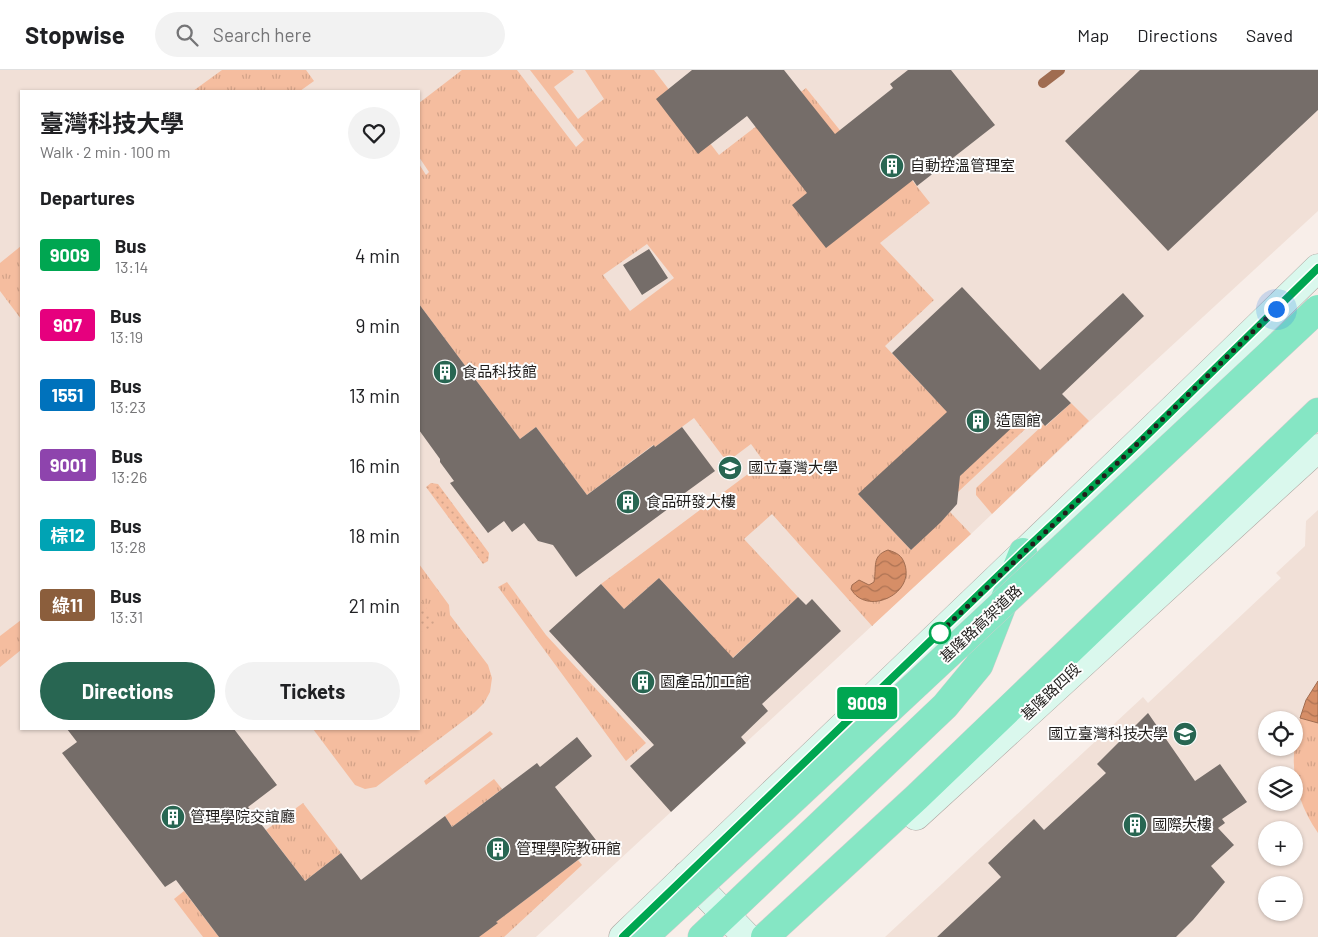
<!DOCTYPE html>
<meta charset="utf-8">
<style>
:root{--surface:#fff;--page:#f2f2f2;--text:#202124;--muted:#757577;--line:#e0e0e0;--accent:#286652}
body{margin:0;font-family:Barlow,"Noto Sans TC",sans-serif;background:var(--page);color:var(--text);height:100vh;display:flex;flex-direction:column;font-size:19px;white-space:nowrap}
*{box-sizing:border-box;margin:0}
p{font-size:16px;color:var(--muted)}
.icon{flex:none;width:28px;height:28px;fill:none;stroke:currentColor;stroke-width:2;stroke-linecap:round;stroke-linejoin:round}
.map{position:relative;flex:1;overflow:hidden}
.side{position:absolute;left:20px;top:20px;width:400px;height:640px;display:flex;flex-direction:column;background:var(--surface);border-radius:0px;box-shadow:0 1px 4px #0004}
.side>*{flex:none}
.badge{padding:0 10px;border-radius:4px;font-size:18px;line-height:32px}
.controls{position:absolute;left:1258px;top:641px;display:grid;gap:10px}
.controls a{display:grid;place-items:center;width:45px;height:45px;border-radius:50%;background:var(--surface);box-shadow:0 1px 4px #0004;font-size:25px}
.you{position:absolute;width:25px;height:25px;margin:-12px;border:4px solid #fff;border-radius:50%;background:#1a73e8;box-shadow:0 0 0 8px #1a73e833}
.map>.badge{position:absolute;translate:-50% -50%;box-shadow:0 0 0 2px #fff}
h2{padding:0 20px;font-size:19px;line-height:45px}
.round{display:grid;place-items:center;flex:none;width:52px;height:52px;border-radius:26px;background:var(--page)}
.summary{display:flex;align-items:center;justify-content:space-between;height:85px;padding:0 20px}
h1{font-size:24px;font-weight:700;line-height:38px}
.primary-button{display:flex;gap:10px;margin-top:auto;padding:10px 20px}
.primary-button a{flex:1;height:58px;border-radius:30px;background:var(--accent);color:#fff;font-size:20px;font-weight:700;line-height:58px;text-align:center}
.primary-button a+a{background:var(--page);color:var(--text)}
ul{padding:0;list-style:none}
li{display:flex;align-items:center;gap:15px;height:70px;padding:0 20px}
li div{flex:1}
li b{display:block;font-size:19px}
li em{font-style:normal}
li .badge{min-width:55px;font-weight:700;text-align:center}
header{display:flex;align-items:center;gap:30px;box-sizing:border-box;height:70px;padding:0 25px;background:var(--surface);border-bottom:1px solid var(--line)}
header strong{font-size:24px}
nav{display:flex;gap:28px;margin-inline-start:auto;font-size:18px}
.search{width:350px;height:45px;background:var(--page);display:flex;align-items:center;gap:12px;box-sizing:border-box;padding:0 18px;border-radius:28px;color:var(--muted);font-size:19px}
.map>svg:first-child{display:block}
.built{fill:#f1e0d7;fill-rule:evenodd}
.grass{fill:url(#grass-tufts);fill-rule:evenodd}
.garden{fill:url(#garden-dots)}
.water{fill:url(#water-waves);stroke:#a06c50}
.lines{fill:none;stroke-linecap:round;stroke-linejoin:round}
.stream{stroke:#a06c50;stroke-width:10}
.building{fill:#756d69}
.secondary-casing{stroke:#aca39f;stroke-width:29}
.highway-casing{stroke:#cececd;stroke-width:29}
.secondary{stroke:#daf8ed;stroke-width:28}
.highway{stroke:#85e6c4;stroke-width:28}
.highway-bridge-casing{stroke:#cececd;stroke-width:29;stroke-linecap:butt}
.highway-bridge{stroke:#85e6c4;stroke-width:28}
.line-casing{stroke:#fff;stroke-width:11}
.line{stroke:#00a651;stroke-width:8}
.walk{stroke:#211e1c;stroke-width:5;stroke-dasharray:0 9}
.stop-dot{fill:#fff;stroke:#00a651;stroke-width:2.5}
.labels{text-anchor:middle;stroke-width:4;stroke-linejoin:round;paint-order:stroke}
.poi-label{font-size:15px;fill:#211e1c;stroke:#fefefe;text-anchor:start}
.street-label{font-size:15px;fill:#211e1c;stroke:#fefefe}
</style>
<header>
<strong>Stopwise</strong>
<div class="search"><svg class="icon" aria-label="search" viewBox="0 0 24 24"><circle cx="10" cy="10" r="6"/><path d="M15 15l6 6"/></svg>Search here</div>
<nav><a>Map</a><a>Directions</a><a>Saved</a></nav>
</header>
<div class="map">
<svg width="1318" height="867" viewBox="0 0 1318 867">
<defs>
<pattern id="grass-tufts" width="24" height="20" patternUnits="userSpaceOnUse" patternTransform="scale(1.25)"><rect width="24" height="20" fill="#f5bd9f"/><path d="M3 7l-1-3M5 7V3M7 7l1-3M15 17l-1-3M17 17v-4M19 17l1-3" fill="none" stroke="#d2a288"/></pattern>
<pattern id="garden-dots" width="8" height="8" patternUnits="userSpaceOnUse" patternTransform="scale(1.25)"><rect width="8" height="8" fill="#f5bd9f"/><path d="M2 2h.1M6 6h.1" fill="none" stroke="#d2a288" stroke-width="1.8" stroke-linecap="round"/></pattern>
<pattern id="water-waves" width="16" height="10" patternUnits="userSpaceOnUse" patternTransform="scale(1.25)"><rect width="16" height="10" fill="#d68e67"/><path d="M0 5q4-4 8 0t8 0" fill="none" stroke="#ad7354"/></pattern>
</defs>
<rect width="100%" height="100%" fill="#f8eee9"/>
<!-- built -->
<path class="built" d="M 0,0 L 1318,0 L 1318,141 L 1089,352 L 971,464 L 536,867 L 0,867 ZM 21,21 L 419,21 L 419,659 L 21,659 Z
M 1318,440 L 1318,867 L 885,867 L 1143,627 L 1148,633 L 1281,508 L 1276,503 L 1305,476 L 1306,451 ZM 1266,650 L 1294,650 L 1294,678 L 1266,678 ZM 1266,705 L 1294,705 L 1294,732 L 1266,732 ZM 1266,760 L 1294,760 L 1294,788 L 1266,788 ZM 1266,815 L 1294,815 L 1294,842 L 1266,842 Z"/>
<!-- grass -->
<path class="grass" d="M 222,0 L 306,0 L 314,11 L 300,21 L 193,21 Z
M 462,0 L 517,0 L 576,77 L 584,70 L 530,0 L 572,0 L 574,2 L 554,17 L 578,49 L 604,29 L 585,0 L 654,0 L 719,85 L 806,18 L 855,79 L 878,67 L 930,133 L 880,173 L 934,230 L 885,276 L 936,330 L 984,308 L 859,425 L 911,480 L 950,442 L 971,464 L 872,556 L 772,444 L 744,469 L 798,527 L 726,594 L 711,564 L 659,508 L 624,539 L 601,514 L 764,392 L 751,374 L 727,392 L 694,348 L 655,377 L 653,375 L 587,425 L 536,357 L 520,369 L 419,234 L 419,94 L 426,105 L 429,102 L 419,87 L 419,33 ZM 647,174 L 674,208 L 630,241 L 603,205 Z
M 21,176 L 21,249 L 0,221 L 0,193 Z
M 1071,333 L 1089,351 L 992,444 L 976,425 L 976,418 L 1044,354 L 1046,356 Z
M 419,494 L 449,535 L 450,545 L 488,595 L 492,608 L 490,622 L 484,633 L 475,642 L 376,717 L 365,719 L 355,715 L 313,659 L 419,659 Z
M 507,512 L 546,565 L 646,673 L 626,691 L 498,517 Z
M 21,550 L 21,580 L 0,597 L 0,566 Z
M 1300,648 L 1318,653 L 1318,763 C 1293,726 1288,691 1300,648 Z
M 490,661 L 493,664 L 426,715 L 424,711 Z
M 494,709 L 502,719 L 452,757 L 445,746 Z
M 303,733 L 341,783 L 305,811 L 266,760 Z
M 578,790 L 582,795 L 504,867 L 476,867 Z
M 184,821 L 219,867 L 203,867 L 174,829 Z"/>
<!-- garden -->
<path class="garden" d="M 1030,340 L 1037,348 L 958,422 L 951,414 Z
M 431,413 L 438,414 L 489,483 L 488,491 L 483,494 L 426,417 Z
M 421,531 L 438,553 L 430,559 L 419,562 L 419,533 Z"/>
<!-- water -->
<path class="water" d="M 888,480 C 897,483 902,485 905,495 C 914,525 866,546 851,519 L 852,515 L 859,510 L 869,515 L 874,512 C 877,497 871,486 888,480 Z
M 1318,611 L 1318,653 L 1300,648 L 1306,630 Z"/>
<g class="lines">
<!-- stream -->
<path class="stream" d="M 1043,13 L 1060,0"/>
</g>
<!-- building -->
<path class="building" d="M 692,0 L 784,0 L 835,64 L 893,18 L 890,14 L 908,0 L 951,0 L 995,55 L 917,116 L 913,110 L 826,178 L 792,135 L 807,123 L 747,46 L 698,84 L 656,29 Z
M 1140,0 L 1318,0 L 1318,40 L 1168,181 L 1065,71 Z
M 649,179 L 668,208 L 642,225 L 623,195 Z
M 962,217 L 1040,300 L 1123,223 L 1144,246 L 1062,324 L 1071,333 L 1045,356 L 1031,340 L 960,406 L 957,434 L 941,452 L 911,480 L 858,424 L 947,342 L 892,283 Z
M 419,234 L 520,369 L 536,357 L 587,425 L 654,375 L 655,377 L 682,357 L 715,401 L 678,428 L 680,430 L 576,507 L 553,475 L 538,471 L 524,453 L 512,462 L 504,451 L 488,463 L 450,413 L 454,411 L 440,392 L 440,389 L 419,360 Z
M 659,508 L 733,588 L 798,527 L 806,535 L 812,529 L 841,561 L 762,634 L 768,641 L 741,667 L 746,673 L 671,742 L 630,696 L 654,675 L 549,561 L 601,514 L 624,539 Z
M 1148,643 L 1195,711 L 1220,694 L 1247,732 L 1222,749 L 1225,753 L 1218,758 L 1234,775 L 1211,796 L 1225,812 L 1193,850 L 1176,867 L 937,867 L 1001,807 L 988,793 L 1034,749 L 1044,760 L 1106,703 L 1097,694 Z
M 67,659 L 234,659 L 277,715 L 248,737 L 305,811 L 341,783 L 361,810 L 445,746 L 452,757 L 537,693 L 540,697 L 577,667 L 592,686 L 555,717 L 599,774 L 496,852 L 498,853 L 479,867 L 219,867 L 176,810 L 165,817 L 62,683 L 77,672 Z"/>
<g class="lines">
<!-- secondary casing -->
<g class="secondary-casing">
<path id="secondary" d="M 916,746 L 1318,378
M 687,805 L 747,867
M 623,867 C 855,644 1088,423 1318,198"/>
</g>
<!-- highway casing -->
<g class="highway-casing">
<path id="highway" d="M 702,867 L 945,636 L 979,595 L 1023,482
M 765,867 L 917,727 L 1318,342"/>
</g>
<!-- secondary -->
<use href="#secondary" class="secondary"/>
<!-- highway -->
<use href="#highway" class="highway"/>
<!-- highway-bridge casing -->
<g class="highway-bridge-casing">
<path id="highway-bridge" d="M 644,867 L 787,735 L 1318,239"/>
</g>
<!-- highway-bridge -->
<use href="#highway-bridge" class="highway-bridge"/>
</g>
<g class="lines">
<!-- line casing -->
<g class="line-casing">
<path id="line" d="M 623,867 L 1023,482 L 1137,375 L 1318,198"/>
</g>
<!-- line -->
<use href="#line" class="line"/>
<!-- walk -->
<path class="walk" d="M 940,563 L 934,568 C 1049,459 1163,350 1276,239"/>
</g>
<!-- icons -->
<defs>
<g id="building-disc" transform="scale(1.25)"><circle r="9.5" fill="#286652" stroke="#fefefe"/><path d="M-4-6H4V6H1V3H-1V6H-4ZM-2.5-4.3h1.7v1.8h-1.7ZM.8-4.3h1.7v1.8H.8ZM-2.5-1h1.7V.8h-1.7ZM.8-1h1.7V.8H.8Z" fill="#fff"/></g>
<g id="university-disc" transform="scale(1.25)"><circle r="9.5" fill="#286652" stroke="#fefefe"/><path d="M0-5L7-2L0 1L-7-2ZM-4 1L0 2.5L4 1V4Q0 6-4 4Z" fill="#fff"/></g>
</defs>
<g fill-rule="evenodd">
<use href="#building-disc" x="892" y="96"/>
<use href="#building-disc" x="445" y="302"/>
<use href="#building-disc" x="978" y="351"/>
<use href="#university-disc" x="730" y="398"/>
<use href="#building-disc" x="628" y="432"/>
<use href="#building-disc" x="643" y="612"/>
<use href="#university-disc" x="1185" y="664"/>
<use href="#building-disc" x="173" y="747"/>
<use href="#building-disc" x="1135" y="755"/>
<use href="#building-disc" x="498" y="779"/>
</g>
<!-- markers -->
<circle class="stop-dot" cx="940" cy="563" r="10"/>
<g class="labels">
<!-- poi labels -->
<g class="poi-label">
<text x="910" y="101">自動控溫管理室</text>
<text x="462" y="307">食品科技館</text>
<text x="996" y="356">造園館</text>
<text x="748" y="403">國立臺灣大學</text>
<text x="646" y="437">食品研發大樓</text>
<text x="660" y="617">園產品加工館</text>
<text x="1168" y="669" text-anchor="end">國立臺灣科技大學</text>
<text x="190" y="752">管理學院交誼廳</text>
<text x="1152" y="760">國際大樓</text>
<text x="516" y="784">管理學院教研館</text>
</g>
<!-- street labels -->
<g class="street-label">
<text transform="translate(981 554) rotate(-43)" y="5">基隆路高架道路</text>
<text transform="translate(1051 622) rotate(-43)" y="5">基隆路四段</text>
</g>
</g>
</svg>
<div class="controls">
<a><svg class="icon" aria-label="locate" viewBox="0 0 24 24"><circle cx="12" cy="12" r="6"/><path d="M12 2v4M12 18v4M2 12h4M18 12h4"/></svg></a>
<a><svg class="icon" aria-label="layers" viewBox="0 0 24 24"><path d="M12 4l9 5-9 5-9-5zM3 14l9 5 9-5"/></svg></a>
<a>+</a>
<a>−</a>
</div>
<div class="you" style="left:1276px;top:239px"></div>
<b class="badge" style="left:867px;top:633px;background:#00a651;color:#fff">9009</b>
<section class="side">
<div class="summary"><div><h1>臺灣科技大學</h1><p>Walk · 2 min · 100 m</p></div><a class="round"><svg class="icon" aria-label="heart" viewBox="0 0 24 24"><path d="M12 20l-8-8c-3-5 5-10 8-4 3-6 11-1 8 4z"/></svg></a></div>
<h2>Departures</h2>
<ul>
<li><span class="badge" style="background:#00a651;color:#fff">9009</span><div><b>Bus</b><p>13:14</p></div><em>4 min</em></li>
<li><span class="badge" style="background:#e6007e;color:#fff">907</span><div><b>Bus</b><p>13:19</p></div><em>9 min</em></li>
<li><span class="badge" style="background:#0072bc;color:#fff">1551</span><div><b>Bus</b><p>13:23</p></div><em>13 min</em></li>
<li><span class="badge" style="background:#8e44ad;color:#fff">9001</span><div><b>Bus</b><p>13:26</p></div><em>16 min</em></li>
<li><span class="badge" style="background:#00a3b4;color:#fff">棕12</span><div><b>Bus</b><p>13:28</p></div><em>18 min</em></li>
<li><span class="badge" style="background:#8b5e3c;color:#fff">綠11</span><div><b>Bus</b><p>13:31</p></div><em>21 min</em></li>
</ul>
<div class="primary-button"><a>Directions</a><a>Tickets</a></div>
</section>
</div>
